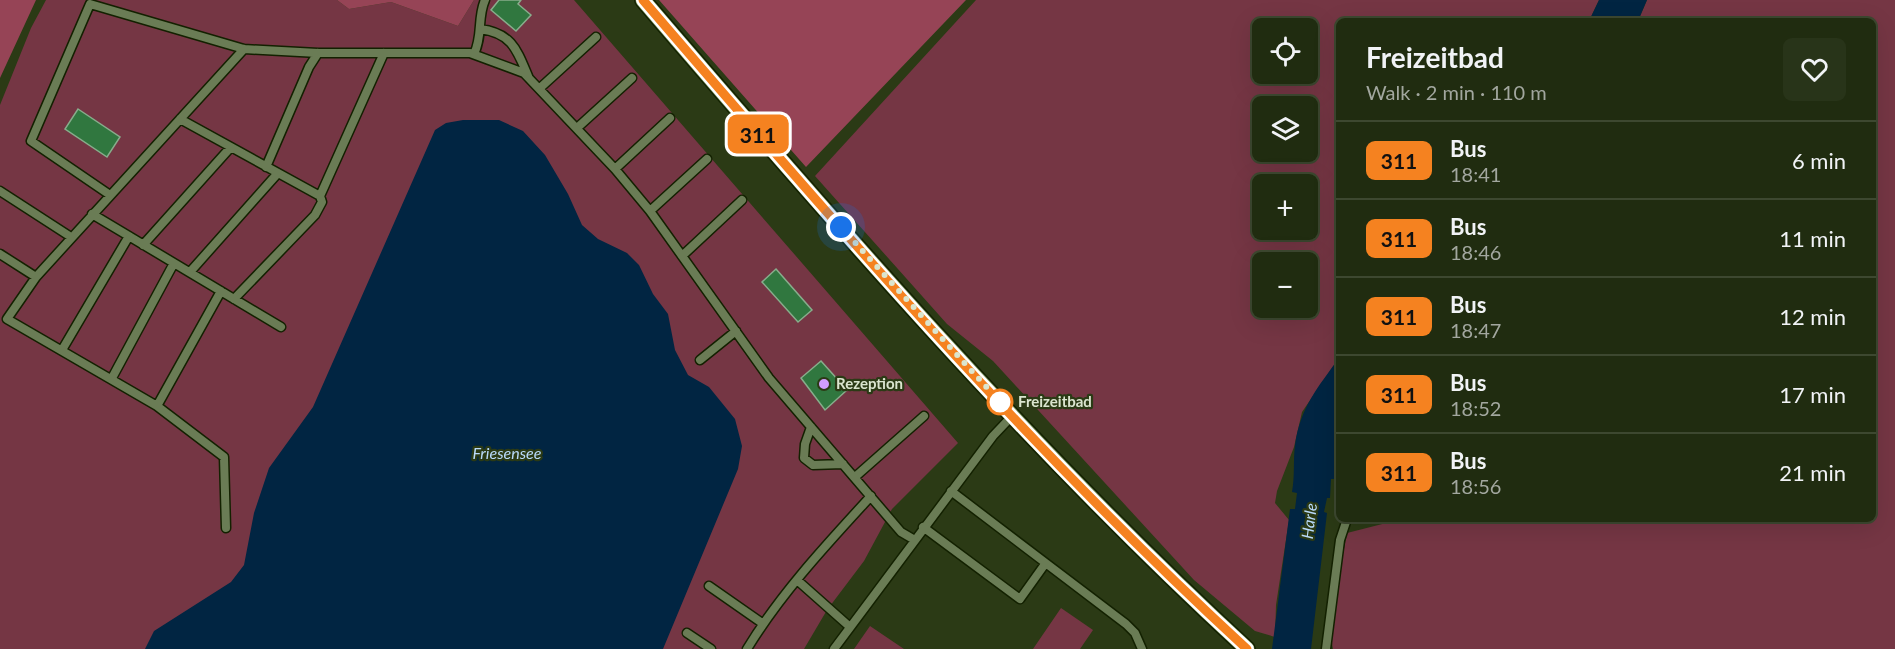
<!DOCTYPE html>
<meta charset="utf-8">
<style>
:root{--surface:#202c10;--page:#283419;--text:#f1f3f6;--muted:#a2a79f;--line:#3d4830}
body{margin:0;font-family:Lato,sans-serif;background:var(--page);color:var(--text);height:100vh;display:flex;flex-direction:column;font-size:22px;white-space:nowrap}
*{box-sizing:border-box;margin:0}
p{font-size:20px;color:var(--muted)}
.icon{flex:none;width:33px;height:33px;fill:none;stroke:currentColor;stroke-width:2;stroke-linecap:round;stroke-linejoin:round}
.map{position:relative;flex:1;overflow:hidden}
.sheet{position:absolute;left:1336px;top:18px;width:540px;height:504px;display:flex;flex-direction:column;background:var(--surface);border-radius:9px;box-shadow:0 6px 24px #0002,0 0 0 2px var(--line)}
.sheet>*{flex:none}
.badge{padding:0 12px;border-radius:9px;font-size:21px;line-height:39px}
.buttons{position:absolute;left:1252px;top:18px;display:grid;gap:12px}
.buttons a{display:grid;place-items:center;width:66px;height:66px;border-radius:9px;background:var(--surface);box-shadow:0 6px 24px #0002,0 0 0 2px var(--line);font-size:30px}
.you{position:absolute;width:30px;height:30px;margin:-15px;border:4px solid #fff;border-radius:50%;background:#1a73e8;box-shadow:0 0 0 9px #1a73e833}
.map>.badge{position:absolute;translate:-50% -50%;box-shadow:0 0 0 3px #fff}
.round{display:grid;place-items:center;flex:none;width:63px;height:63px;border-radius:9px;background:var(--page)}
.summary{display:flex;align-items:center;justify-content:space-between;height:102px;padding:0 30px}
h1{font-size:28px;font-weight:700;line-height:45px}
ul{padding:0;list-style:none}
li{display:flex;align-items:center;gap:18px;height:78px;padding:0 30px;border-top:2px solid var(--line)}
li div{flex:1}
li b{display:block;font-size:22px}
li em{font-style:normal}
li .badge{min-width:66px;font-weight:700;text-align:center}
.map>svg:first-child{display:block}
.green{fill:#753644;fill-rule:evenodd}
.forest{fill:#964456}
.water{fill:#012542}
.building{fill:#30773f;stroke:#88ad8c;stroke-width:1.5}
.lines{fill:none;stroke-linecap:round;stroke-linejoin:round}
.service-casing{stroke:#132100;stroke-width:11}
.secondary-casing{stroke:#132100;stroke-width:18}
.service{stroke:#6a7c55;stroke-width:8}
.secondary{stroke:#768e58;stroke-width:15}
.line-casing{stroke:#fff;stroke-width:14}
.line{stroke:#f58220;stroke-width:9}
.walk{stroke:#dbe5cf;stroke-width:6;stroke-dasharray:0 10.8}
.poi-dot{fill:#d19dfe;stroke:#2b3a15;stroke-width:2}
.stop-dot{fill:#fff;stroke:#f58220;stroke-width:3}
.labels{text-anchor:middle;stroke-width:4.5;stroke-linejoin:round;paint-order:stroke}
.poi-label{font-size:15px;font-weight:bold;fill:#dbe5cf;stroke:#2b3a15;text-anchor:start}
.stop-label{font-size:15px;font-weight:bold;fill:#dbe5cf;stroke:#2b3a15;text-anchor:start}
.water-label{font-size:16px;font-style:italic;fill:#b9dafa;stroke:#2b3a15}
</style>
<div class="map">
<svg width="1895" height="649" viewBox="0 0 1895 649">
<rect width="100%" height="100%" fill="#2b3a15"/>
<!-- green -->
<path class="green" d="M 46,0 L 337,0 L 349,9 L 391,2 L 458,26 L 474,0 L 574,0 L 958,443 L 892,509 L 864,561 L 827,610 L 804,649 L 0,649 L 0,105 L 31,28 Z
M 976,0 L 1599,0 L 1589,21 L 1340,21 L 1339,358 L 1302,412 L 1294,447 L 1277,491 L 1275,503 L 1289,520 L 1276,605 L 1275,637 L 1255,631 L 1194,580 L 993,361 L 947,324 L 815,176 ZM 1263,28 L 1308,28 L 1308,74 L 1263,74 ZM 1263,106 L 1308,106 L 1308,152 L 1263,152 ZM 1263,184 L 1308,184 L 1308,230 L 1263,230 ZM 1263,262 L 1308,262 L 1308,308 L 1263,308 Z
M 1647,0 L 1895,0 L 1895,649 L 1333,649 C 1327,621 1342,563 1347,533 L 1402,519 L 1874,519 L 1874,21 L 1638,21 Z
M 1061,608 L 1093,630 L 1080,649 L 1033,649 Z
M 870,626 L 904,649 L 854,649 Z"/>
<!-- forest -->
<path class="forest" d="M 0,0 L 36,0 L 0,78 Z
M 337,0 L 474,0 L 458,26 L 391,2 L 349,9 Z
M 659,0 L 966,0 L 806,167 Z"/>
<!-- water -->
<path class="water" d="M 1599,0 L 1647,0 L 1638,21 L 1589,21 Z
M 463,120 L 499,120 L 523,131 L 545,155 L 568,194 L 582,225 L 598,239 L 627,253 L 639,265 L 653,294 L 668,314 L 675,350 L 688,375 L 709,387 L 735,419 L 742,446 L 738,469 L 663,649 L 145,649 L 154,631 L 231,582 L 244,565 L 254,513 L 269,468 L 313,407 L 435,130 L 446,123 Z
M 1339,358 L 1339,463 L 1335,479 L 1331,479 L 1330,498 L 1327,498 L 1324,512 L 1327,513 L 1311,649 L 1272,649 L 1290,509 L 1295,509 L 1297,493 L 1292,492 C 1295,476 1293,461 1295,445 C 1300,408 1318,387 1339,358 Z"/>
<!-- building -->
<path class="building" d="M 499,0 L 521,0 L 518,4 L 531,15 L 516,31 L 491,10 Z
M 78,109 L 120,137 L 107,157 L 65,129 Z
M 776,269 L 812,310 L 798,322 L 762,282 Z
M 821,361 L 847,390 L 825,410 L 801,378 Z"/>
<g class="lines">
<!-- service casing -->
<g class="service-casing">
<path id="service" d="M 480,29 C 512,33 517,50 528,76
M 474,54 C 483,36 477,18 485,0
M 540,88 L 596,37
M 180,119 L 320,196 L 322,202 L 315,215 L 234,299
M 577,128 L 632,78
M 266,167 L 309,67 L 318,53
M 615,169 L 670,118
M 0,191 L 71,237
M 110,195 L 31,141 L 90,4 L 244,49 L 318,53 L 470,53 L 524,73 L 615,169 L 650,211 L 769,378 L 901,532 L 913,539
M 320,196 L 384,53
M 650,211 L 707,159
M 92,214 L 281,327
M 143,245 L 230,148
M 0,254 L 36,277
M 682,256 L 742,200
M 190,272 L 278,173
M 62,350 L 129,236
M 700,360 L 736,331
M 112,378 L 174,263
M 157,406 L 221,291
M 811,427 L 805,444 L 804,458 L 813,465 L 843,464
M 855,477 L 924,416
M 951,491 L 1126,624 L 1135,633 L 1142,649
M 923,527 L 1020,599 L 1045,564
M 226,528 L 224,457 L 157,406 L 7,319 L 36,277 L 244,49
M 797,580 L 850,627
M 709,586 L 762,623
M 687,633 L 711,649
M 747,649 C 781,593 827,544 871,496
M 834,649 L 993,436 L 1012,416
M 1326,649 L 1340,540 L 1347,519"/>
</g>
<!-- secondary casing -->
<g class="secondary-casing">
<path id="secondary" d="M 643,0 C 835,224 1029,448 1247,649"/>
</g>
<!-- service -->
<use href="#service" class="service"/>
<!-- secondary -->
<use href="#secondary" class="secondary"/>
</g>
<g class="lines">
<!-- line casing -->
<g class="line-casing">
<path id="line" d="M 643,0 C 835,224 1029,449 1247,649"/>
</g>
<!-- line -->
<use href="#line" class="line"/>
<!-- walk -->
<path class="walk" d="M 841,227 L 1000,402"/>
</g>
<!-- markers -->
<circle class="poi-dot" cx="824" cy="384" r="6"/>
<circle class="stop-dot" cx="1000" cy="402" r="12"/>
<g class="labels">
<!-- poi labels -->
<g class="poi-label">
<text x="836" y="389">Rezeption</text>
</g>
<!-- stop labels -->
<g class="stop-label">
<text x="1018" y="407">Freizeitbad</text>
</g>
<!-- water labels -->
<g class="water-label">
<text x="507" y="459">Friesensee</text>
<text transform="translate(1309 521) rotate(-83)" y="6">Harle</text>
</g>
</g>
</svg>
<div class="buttons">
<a><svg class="icon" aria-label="locate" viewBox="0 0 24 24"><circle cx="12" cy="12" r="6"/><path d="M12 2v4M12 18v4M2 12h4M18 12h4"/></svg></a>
<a><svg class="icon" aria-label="layers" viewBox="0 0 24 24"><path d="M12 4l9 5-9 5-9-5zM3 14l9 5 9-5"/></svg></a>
<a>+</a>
<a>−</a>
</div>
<div class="you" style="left:841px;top:227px"></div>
<b class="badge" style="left:758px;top:134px;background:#f58220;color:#111">311</b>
<section class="sheet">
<div class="summary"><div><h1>Freizeitbad</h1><p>Walk · 2 min · 110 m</p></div><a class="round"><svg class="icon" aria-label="heart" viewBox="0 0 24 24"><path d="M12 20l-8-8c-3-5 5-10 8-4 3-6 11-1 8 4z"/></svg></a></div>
<ul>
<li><span class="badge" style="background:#f58220;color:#111">311</span><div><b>Bus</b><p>18:41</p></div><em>6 min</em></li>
<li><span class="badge" style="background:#f58220;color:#111">311</span><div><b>Bus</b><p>18:46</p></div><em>11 min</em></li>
<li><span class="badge" style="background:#f58220;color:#111">311</span><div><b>Bus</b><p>18:47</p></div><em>12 min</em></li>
<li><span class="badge" style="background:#f58220;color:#111">311</span><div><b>Bus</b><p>18:52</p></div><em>17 min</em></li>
<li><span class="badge" style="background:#f58220;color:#111">311</span><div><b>Bus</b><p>18:56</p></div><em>21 min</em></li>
</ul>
</section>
</div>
